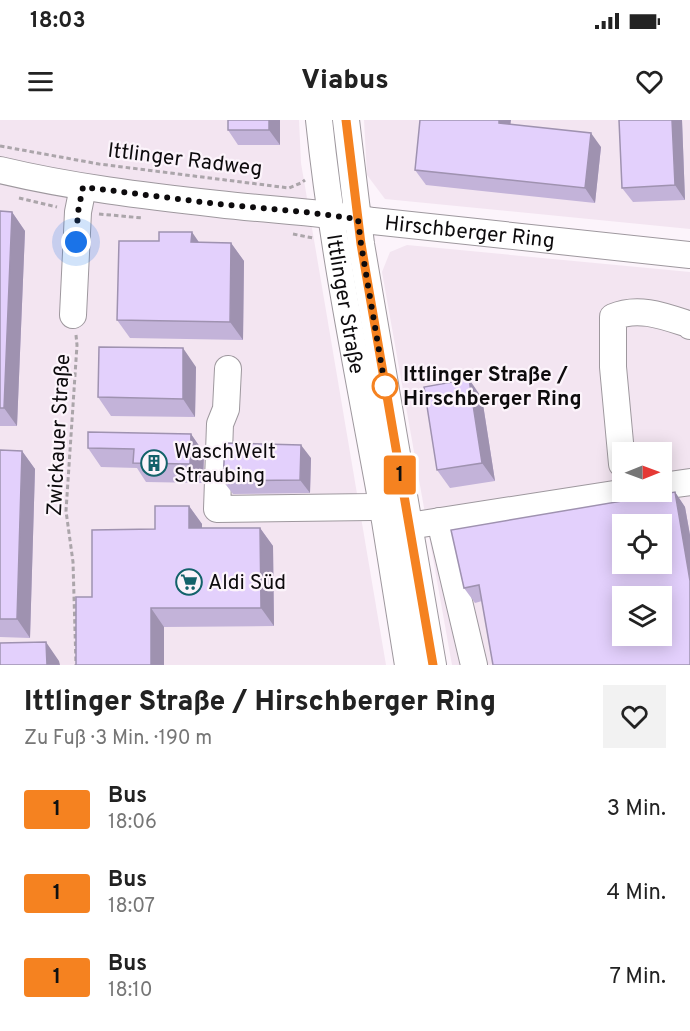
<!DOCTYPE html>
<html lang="de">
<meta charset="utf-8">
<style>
:root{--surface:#fff;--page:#f2f2f2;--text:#222;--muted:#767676}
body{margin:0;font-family:Overpass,sans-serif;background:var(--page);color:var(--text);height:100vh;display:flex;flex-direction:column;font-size:22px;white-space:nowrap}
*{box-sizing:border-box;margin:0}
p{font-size:20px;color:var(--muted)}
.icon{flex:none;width:33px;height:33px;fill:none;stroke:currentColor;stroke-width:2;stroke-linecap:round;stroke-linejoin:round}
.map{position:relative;height:545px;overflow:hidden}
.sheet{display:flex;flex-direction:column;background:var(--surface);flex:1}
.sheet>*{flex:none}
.badge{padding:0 12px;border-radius:4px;font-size:21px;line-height:39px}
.needle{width:39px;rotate:89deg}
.buttons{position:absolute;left:612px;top:322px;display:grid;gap:12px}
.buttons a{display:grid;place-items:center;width:60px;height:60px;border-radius:0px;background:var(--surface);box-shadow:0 3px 15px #0003;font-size:30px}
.you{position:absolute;width:30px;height:30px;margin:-15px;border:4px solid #fff;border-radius:50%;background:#1a73e8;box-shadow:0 0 0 9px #1a73e833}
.map>.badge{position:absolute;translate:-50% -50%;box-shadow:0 0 0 3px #fff}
.round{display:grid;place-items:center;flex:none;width:63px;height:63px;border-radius:0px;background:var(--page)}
.summary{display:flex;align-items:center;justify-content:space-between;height:102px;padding:0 24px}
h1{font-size:28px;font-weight:800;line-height:45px}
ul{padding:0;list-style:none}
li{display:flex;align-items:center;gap:18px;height:84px;padding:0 24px}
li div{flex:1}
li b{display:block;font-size:22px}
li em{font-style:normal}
li .badge{min-width:66px;font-weight:700;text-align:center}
.status{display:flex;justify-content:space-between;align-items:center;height:42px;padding:0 30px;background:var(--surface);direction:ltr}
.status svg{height:16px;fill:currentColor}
header{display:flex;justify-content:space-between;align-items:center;height:78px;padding:0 24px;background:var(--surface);font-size:27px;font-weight:800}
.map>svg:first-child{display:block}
.built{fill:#f3e5f1;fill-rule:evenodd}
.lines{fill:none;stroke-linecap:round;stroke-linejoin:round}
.minor-casing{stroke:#9e989e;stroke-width:28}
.path{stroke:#aba5aa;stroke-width:3;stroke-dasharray:4.5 3;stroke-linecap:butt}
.minor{stroke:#fff;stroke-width:26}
.wall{fill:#c3b3d9}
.shaded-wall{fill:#9f92b0}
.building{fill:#e3d0fc;stroke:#9f92b0;stroke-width:1.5;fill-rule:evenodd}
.line-casing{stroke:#fff;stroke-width:14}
.line{stroke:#f58220;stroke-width:9}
.walk{stroke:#0d0b0d;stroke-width:6;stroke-dasharray:0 10.8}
.stop-dot{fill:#fff;stroke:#f58220;stroke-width:3}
.labels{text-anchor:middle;stroke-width:4.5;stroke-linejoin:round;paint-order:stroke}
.street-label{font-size:21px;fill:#0d0b0d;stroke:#fcf4fb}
.stop-label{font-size:21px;font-weight:bold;fill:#0d0b0d;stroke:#fcf4fb;text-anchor:start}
.poi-label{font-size:21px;fill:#0d0b0d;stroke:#fcf4fb;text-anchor:start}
</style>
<div class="status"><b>18:03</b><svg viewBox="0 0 49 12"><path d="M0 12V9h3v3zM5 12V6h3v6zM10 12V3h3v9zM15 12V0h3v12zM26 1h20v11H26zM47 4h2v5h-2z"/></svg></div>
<header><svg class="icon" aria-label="menu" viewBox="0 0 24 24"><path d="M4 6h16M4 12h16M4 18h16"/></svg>Viabus<svg class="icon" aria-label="heart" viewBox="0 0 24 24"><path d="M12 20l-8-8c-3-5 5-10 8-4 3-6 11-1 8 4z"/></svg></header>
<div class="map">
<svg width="690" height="545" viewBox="0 0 690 545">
<rect width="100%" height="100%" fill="#fcf4fb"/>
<!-- built -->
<path class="built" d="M 0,0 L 299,0 L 301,43 L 386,545 L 0,545 Z
M 364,0 L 690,0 L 690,109 L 385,79 L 367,55 Z
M 407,125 L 690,152 L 690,545 L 452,545 L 382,152 L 390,132 ZM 622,333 L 662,333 L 662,372 L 622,372 ZM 622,405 L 662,405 L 662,444 L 622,444 ZM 622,477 L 662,477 L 662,516 L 622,516 Z"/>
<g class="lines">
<!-- minor casing -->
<g class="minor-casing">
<g id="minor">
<path id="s1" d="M 319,0 C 333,135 361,267 385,401 C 393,449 400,497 408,545"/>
<path d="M 346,0 L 361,124 L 433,545"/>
<path id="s2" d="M 0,50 C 71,67 145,76 218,84 C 269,90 321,92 373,101 L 690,135"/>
<path d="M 73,195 L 78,92 L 83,67"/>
<path d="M 228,249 L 226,289 L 220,304 L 217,389 L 371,387 L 399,383"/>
<path d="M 622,344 L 613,247 L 613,197 C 638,186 664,196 688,204 L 690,206"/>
<path d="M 662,366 L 690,362"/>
<path d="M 440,401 L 474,545"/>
<path d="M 409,406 L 627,372"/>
</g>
</g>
<!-- path -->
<path class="path" d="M 0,26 L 99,44 L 289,68 L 301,63 L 305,60
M 19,78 L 57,87
M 99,94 L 143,98
M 293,114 L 313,118
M 76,215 L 77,225 L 66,391 L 73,442 L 76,545"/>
<!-- minor -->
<use href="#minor" class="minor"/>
</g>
<!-- wall -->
<path class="wall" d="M 280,0 L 280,25 L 238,25 L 228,10 Z
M 619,0 L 682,0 L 685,80 L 633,82 L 622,68 Z
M 511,4 L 601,27 L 595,83 L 426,65 L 415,50 Z
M 0,91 L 12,92 L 25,111 L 17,306 L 0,306 Z
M 199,122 L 231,123 L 244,141 L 243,220 L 130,218 L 117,200 Z
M 196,247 L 195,297 L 111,296 L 98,277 Z
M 482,278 L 495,361 L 450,368 L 437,350 Z
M 191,314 L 204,333 L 203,363 L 146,362 L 137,348 L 101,347 L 88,328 Z
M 0,330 L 22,331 L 35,349 L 30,518 L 0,517 Z
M 311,338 L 310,373 L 233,374 L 223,361 Z
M 675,372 L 685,387 L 690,415 L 690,545 L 482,481 L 475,483 L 464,468 Z
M 189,386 L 202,404 L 202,408 L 260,408 L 273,426 L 274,506 L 164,507 L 164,545 L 76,545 L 92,477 L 155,409 Z"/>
<!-- shaded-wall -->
<path class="shaded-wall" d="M 269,0 L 280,0 L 280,25 L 269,10 Z
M 499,0 L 511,0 L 509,18 L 499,3 Z
M 672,0 L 682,0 L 685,80 L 675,65 Z
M 591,13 L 601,27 L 595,83 L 585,68 Z
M 12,92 L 25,111 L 17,306 L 4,288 Z
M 192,112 L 205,131 L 191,122 Z
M 231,123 L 244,141 L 243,220 L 230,202 Z
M 183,228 L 196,247 L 195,297 L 183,279 Z
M 469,259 L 482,278 L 495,361 L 482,343 Z
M 191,314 L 204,333 L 203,363 L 190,344 Z
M 301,325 L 311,338 L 310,373 L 300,360 Z
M 22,331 L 35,349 L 30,518 L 17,499 Z
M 675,372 L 685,387 L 690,415 L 690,461 Z
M 189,386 L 202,404 L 202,427 L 189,408 Z
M 260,408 L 273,426 L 274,506 L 261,488 Z
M 151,488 L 164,507 L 164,545 L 151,545 Z
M 46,522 L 59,541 L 60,545 L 47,545 Z"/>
<!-- building -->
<path class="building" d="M 228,0 L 269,0 L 269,10 L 228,10 Z
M 420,0 L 499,0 L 499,3 L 591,13 L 585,68 L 415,50 Z
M 619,0 L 672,0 L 675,65 L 622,68 Z
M 0,91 L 12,92 L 4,288 L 0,288 Z
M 159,112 L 192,112 L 191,122 L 231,123 L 230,202 L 117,200 L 119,121 L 159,121 Z
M 99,227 L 183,228 L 183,279 L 98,277 Z
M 469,259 L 482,343 L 437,350 L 424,267 Z
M 88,312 L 191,314 L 190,344 L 133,343 L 134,329 L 88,328 Z
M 225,323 L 301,325 L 300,360 L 223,361 Z
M 0,330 L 22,331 L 17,499 L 0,499 Z
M 675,372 L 690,461 L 690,545 L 493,545 L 479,465 L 464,468 L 451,410 ZM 622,405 L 662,405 L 662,444 L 622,444 ZM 622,477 L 662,477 L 662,516 L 622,516 Z
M 155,386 L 189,386 L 189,408 L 260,408 L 261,488 L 151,488 L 151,545 L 76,545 L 76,477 L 92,477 L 92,410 L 155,409 Z
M 46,522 L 47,545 L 0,545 L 0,523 Z"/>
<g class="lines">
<!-- line casing -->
<g class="line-casing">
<path id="line" d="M 346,0 L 361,124 L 433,545"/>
</g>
<!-- line -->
<use href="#line" class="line"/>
<!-- walk -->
<path class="walk" d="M 76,122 L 78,92 L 83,67 L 218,84 L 305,92 L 358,99 L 361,124 L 385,266"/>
</g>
<!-- icons -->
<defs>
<g id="building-ring" transform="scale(1.35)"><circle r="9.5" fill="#fcf4fb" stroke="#13626a" stroke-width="1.5"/><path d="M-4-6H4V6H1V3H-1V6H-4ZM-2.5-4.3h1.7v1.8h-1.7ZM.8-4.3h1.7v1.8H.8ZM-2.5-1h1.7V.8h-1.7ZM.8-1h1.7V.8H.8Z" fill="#13626a"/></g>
<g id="supermarket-ring" transform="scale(1.35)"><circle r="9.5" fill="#fcf4fb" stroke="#13626a" stroke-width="1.5"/><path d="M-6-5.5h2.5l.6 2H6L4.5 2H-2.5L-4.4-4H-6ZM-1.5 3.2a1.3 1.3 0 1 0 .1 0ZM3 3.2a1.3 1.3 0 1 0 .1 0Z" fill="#13626a"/></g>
</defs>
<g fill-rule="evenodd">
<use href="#building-ring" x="154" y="343"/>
<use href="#supermarket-ring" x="189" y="462"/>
</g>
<!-- markers -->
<circle class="stop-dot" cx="385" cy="266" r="12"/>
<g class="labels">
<!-- street labels -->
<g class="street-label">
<text transform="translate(185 39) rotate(7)" y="7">Ittlinger Radweg</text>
<text dy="7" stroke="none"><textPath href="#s2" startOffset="474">Hirschberger Ring</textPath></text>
<text dy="7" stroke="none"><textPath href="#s1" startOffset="186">Ittlinger Straße</textPath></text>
<text transform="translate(58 315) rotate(-87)" y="7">Zwickauer Straße</text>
</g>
<!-- stop labels -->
<g class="stop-label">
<text x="403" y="261">Ittlinger Straße /<tspan x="403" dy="24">Hirschberger Ring</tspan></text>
</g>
<!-- poi labels -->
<g class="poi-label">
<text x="174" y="338">WaschWelt<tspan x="174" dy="24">Straubing</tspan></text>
<text x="208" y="469">Aldi Süd</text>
</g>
</g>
</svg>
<div class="buttons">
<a><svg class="needle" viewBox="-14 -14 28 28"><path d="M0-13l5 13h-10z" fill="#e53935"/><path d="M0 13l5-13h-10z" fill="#767676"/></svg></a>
<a><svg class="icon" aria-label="locate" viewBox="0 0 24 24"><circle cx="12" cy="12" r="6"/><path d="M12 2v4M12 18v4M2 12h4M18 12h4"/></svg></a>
<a><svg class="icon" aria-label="layers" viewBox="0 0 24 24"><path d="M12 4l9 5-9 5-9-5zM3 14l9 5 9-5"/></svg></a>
</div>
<div class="you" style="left:76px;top:122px"></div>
<b class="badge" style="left:400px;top:355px;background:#f58220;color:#111">1</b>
</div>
<section class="sheet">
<div class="summary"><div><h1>Ittlinger Straße / Hirschberger Ring</h1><p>Zu Fuß · 3 Min. · 190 m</p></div><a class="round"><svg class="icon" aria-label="heart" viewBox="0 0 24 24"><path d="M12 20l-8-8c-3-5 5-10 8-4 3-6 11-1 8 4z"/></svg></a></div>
<ul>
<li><span class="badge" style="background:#f58220;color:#111">1</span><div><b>Bus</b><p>18:06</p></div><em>3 Min.</em></li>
<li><span class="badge" style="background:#f58220;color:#111">1</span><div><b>Bus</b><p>18:07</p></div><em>4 Min.</em></li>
<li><span class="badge" style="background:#f58220;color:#111">1</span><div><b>Bus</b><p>18:10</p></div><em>7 Min.</em></li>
</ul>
</section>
